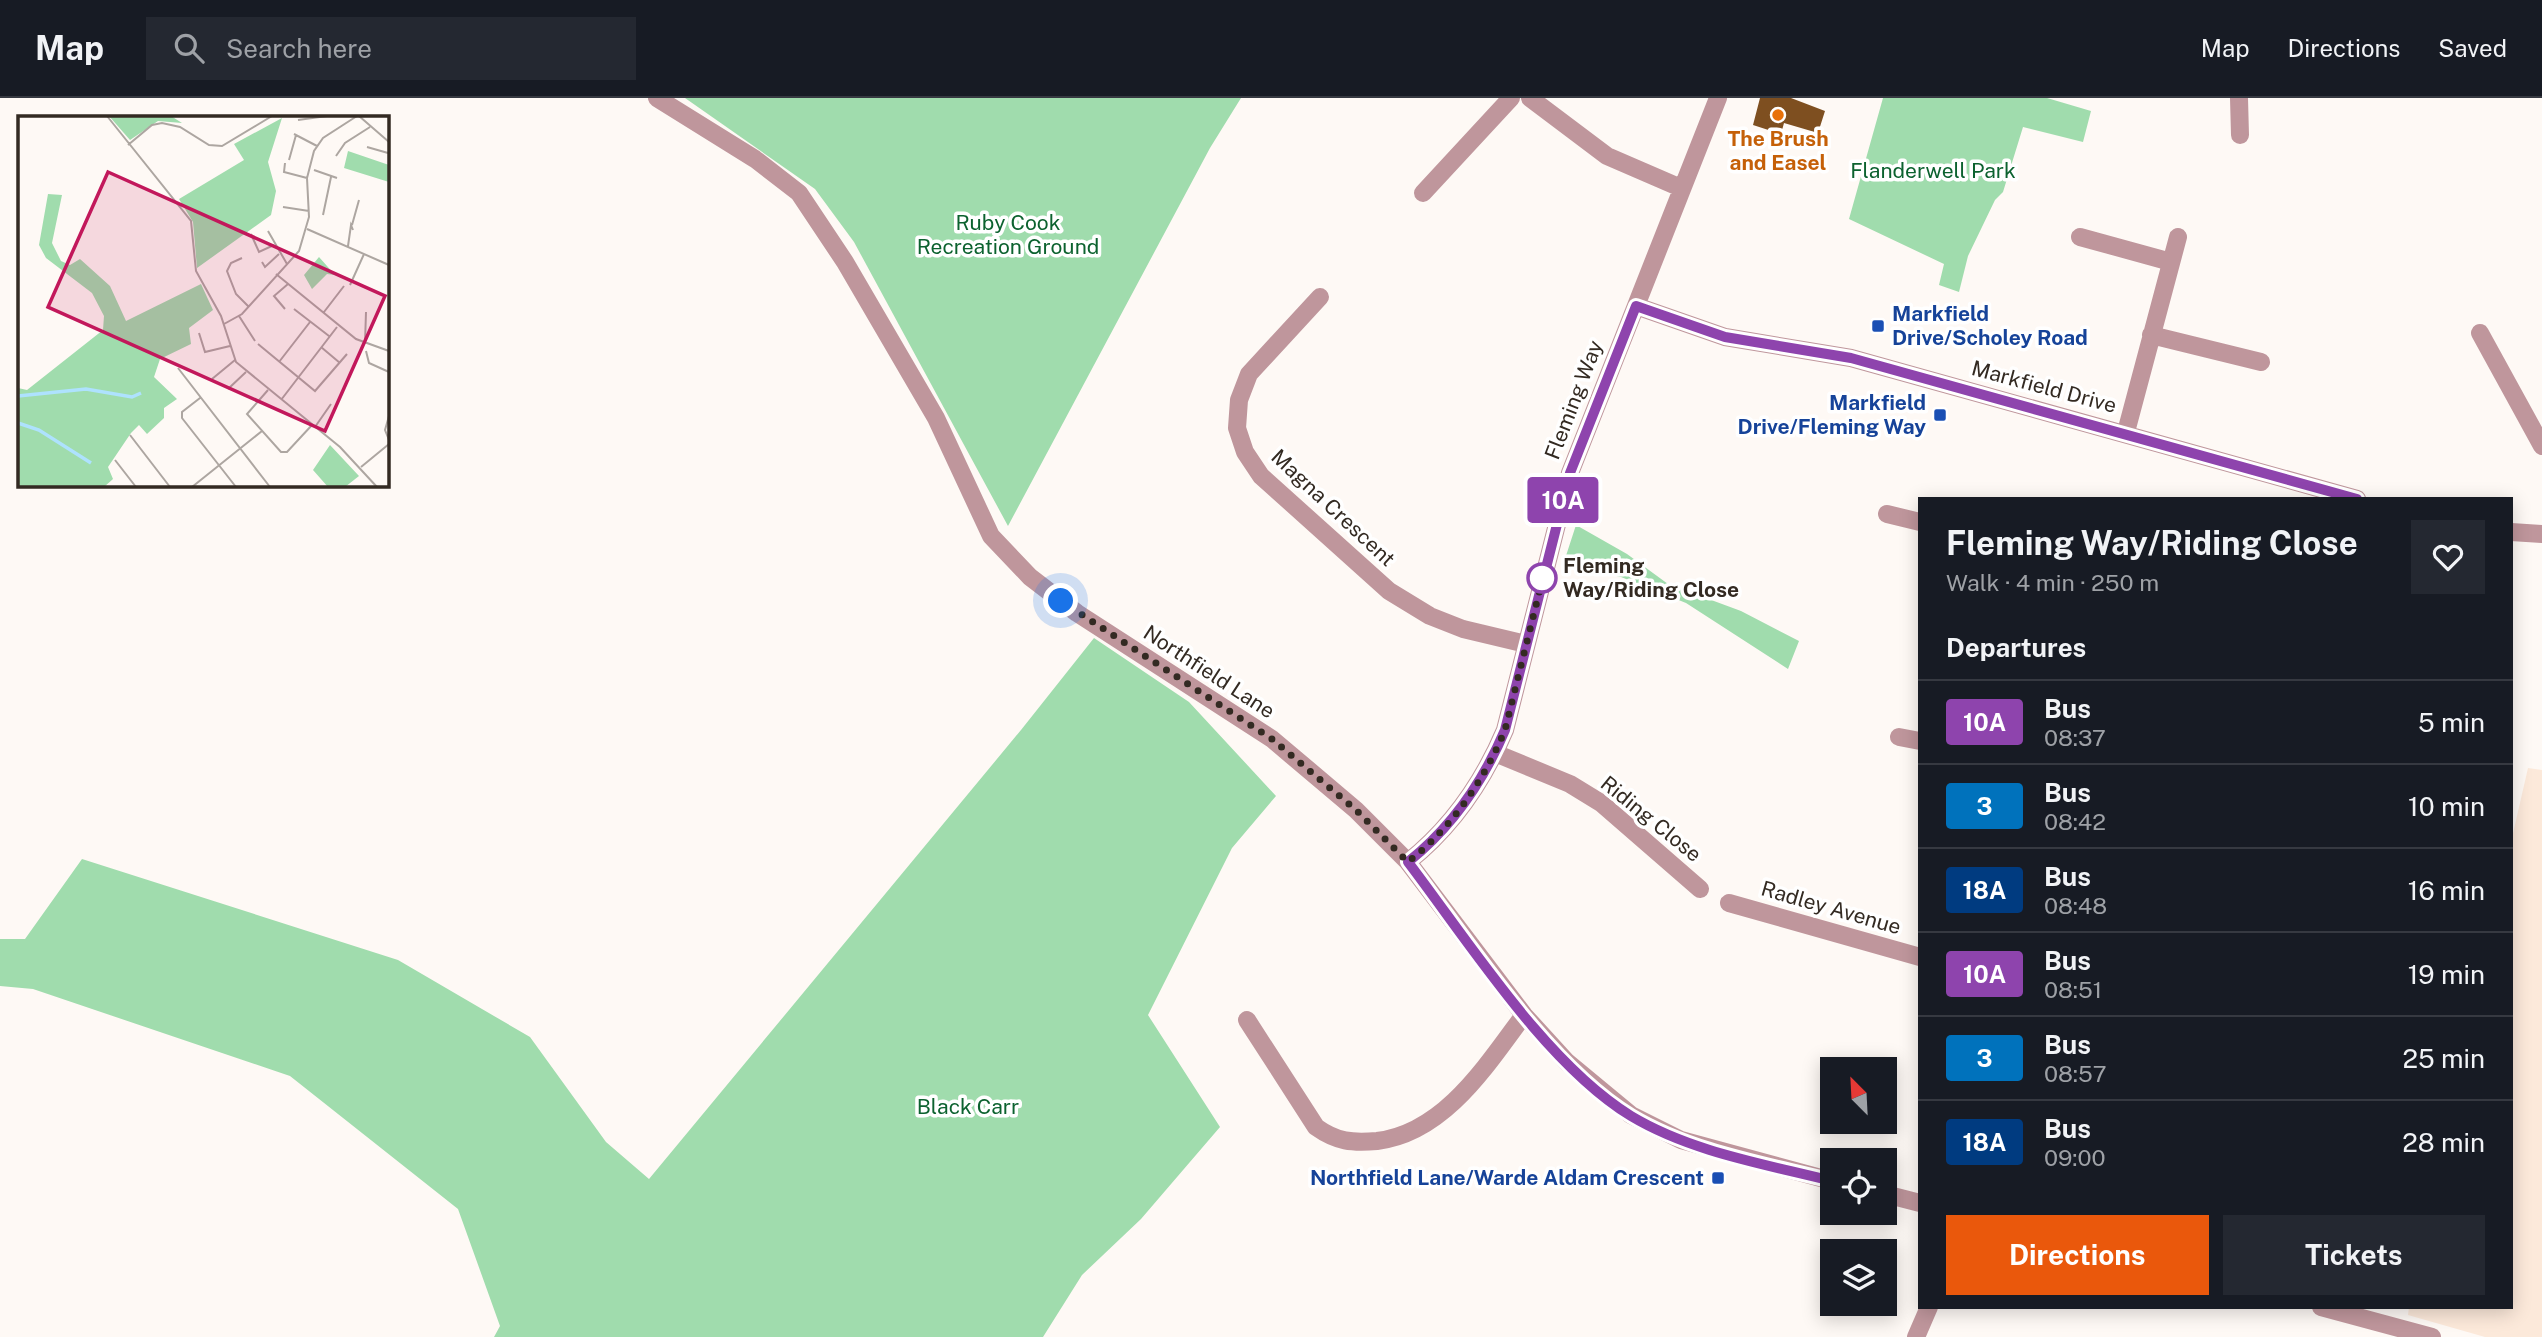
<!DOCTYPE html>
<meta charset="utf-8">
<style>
:root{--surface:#171b24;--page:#242831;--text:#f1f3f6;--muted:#9ea1a6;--line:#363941;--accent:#ea580c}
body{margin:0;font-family:"Public Sans",sans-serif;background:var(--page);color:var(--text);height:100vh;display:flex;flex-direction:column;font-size:26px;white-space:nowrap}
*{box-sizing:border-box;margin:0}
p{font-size:23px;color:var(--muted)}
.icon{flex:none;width:38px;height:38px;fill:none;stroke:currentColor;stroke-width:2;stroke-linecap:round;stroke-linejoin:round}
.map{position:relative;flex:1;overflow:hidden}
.drawer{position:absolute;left:1918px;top:399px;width:595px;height:812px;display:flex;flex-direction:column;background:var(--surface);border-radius:0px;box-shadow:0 4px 18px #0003}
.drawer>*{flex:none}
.badge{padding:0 14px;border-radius:5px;font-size:24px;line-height:46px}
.needle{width:46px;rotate:336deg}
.controls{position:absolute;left:1820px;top:959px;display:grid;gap:14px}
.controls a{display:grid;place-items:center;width:77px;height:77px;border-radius:0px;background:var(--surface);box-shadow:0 4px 18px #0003;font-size:35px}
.you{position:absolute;width:35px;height:35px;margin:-18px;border:5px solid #fff;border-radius:50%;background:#1a73e8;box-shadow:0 0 0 10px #1a73e833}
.map>.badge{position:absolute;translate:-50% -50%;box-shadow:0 0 0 4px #fff}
h2{padding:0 28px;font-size:26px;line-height:63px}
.round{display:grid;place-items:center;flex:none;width:74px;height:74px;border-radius:0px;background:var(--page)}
.summary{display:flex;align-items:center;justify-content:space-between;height:119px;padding:0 28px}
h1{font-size:33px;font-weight:700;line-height:52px}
.cta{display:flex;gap:14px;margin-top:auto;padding:14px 28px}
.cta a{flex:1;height:80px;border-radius:0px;background:var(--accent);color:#fff;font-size:28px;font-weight:700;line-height:80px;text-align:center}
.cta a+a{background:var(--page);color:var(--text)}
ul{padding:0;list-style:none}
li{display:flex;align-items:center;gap:21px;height:84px;padding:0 28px;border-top:2px solid var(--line)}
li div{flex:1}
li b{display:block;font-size:26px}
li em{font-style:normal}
li .badge{min-width:77px;font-weight:700;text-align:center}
header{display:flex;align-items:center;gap:42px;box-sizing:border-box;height:98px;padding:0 35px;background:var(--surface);border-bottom:2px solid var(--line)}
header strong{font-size:33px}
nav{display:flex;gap:38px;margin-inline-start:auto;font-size:24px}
.search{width:490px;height:63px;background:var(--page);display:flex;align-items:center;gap:18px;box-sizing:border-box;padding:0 24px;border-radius:0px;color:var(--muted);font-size:26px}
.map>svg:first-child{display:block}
.built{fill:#fce9da}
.green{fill:#a0dcad}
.building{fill:#7e4f20}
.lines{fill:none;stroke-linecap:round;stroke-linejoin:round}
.minor{stroke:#bf969c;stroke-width:18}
.line-casing{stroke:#fff;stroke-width:16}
.line{stroke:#8e44ad;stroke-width:10}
.walk{stroke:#332a22;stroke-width:7;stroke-dasharray:0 12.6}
.food-dot{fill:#e8710a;stroke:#fff;stroke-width:2.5}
.transit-dot{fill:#1a4fb4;stroke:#fff;stroke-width:2.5}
.stop-dot{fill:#fff;stroke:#8e44ad;stroke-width:3.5}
.labels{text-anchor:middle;stroke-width:7;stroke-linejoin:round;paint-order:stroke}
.food-label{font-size:21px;font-weight:bold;fill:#c56008;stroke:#fff}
.park-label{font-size:21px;fill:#0c622f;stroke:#fff}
.transit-label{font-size:21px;font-weight:bold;fill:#164399;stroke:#fff;text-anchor:end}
.street-label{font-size:21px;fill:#332a22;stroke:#fff}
.stop-label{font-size:21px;font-weight:bold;fill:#332a22;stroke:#fff;text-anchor:start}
.inset-river{fill:none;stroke:#aee2fe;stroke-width:3.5}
.inset-road{fill:none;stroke:#ada6a1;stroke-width:2}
.view{fill:#c2185b;fill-opacity:0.15;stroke:#c2185b;stroke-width:3.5}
.inset-edge{fill:none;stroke:#332a22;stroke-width:3.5}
</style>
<header>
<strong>Map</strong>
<div class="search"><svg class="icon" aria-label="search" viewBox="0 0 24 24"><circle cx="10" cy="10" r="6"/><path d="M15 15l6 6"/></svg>Search here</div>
<nav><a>Map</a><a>Directions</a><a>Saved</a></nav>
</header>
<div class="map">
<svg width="2542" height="1239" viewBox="0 0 2542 1239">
<rect width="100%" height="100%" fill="#fef9f5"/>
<!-- built -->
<path class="built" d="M 2528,670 L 2542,672 L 2542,1239 L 2485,1239 L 2408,1217 L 2409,1209 L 2511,1209 L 2511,744 Z"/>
<!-- green -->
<path class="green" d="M 685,0 L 1241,0 L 1210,50 L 1008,428 L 854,144 L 815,91 Z
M 1883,0 L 2047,0 L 2091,13 L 2083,44 L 2023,29 L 2003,94 L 1995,102 L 1968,158 L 1959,194 L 1939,187 L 1944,166 L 1849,121 Z
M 1576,427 L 1627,456 L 1668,486 L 1741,513 L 1799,543 L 1788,571 L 1686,505 L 1621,479 L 1563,467 Z
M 1094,540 L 1189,604 L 1276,698 L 1232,750 L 1148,917 L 1220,1029 L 1141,1121 L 1082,1177 L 1043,1239 L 494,1239 L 500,1228 L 458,1111 L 290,978 L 33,891 L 0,888 L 0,841 L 25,841 L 82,761 L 398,862 L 530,939 L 606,1044 L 649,1081 L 1021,632 Z"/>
<!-- building -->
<path class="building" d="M 1760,0 L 1791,0 L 1825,13 L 1818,35 L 1784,25 L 1781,36 L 1753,27 Z"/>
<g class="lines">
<!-- minor -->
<path class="minor" d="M 657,0 L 755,61 L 799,95 L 845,164 L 936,320 L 991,438 L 1030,479 L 1077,515 L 1272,641 L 1356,712 L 1408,764 L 1524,917 L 1567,964 L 1631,1017 L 1681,1042 L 1832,1083
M 1530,0 L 1607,58 L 1681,90
M 2239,0 L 2240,37
M 1423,95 L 1511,0
M 2080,139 L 2171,164
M 1320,199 L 1249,276 L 1239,302 L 1237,330 L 1245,354 L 1261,378 L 1389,493 L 1430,518 L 1463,531 L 1526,546
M 1636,208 L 1725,239 L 1851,260 L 2357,401
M 2480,235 L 2542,348
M 2151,237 L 2261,264
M 2126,334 L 2178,139
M 1887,416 L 1920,424
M 2511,434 L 2542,436
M 1899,639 L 1920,643
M 1495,655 L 1570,686 L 1601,705 L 1700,791
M 1408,764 C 1452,729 1483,684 1505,632 L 1570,375 L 1718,0
M 1729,805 L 1920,859
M 1247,922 L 1316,1029 C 1337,1044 1352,1045 1377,1043 C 1444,1035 1486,968 1524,917
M 1885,1096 L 1920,1105
M 2321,1209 L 2432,1239
M 1916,1239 L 1929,1209"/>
</g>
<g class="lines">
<!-- line casing -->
<g class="line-casing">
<path id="line" d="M 1832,1083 C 1765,1066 1691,1054 1631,1018 C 1546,966 1469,844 1408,764 C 1452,729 1483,684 1505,632 L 1570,375 L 1636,208 L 1725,239 L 1851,260 L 2357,401"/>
</g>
<!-- line -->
<use href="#line" class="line"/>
<!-- walk -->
<path class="walk" d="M 1061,503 L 1272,641 L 1356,712 L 1408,764 C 1452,729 1483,684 1505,632 L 1546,467 L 1542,480"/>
</g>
<!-- markers -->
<circle class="food-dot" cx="1778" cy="17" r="7"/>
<g class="transit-dot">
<rect x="1871" y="221" width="14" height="14" rx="3.5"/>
<rect x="1933" y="310" width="14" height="14" rx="3.5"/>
<rect x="1711" y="1073" width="14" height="14" rx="3.5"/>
</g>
<circle class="stop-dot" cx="1542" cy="480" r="14"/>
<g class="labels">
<!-- food labels -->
<g class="food-label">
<text x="1778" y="48">The Brush<tspan x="1778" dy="24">and Easel</tspan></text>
</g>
<!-- park labels -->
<g class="park-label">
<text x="1933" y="80">Flanderwell Park</text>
<text x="1008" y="132">Ruby Cook<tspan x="1008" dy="24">Recreation Ground</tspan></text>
<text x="968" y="1016">Black Carr</text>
</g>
<!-- transit labels -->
<g class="transit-label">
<text x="1892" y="223" text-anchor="start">Markfield<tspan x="1892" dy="24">Drive/Scholey Road</tspan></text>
<text x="1926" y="312">Markfield<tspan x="1926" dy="24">Drive/Fleming Way</tspan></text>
<text x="1704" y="1087">Northfield Lane/Warde Aldam Crescent</text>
</g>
<!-- street labels -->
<g class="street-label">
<text transform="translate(2044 289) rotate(15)" y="7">Markfield Drive</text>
<text transform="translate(1574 302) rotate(-69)" y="7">Fleming Way</text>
<text transform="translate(1333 410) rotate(43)" y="7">Magna Crescent</text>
<text transform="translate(1209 574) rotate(33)" y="7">Northfield Lane</text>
<text transform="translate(1651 721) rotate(39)" y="7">Riding Close</text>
<text transform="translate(1831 810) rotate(16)" y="7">Radley Avenue</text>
</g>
<!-- stop labels -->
<g class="stop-label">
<text x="1563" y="475">Fleming<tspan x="1563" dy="24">Way/Riding Close</tspan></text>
</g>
</g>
<!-- overview -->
<g transform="translate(18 18)">
<rect width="371" height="371" fill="#fef9f5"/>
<path d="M 91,0 L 153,0 L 164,7 L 140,5 L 112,24 ZM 264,2 L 250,46 L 258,75 L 253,99 L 179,152 L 175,106 L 161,83 L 226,44 L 216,28 ZM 330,35 L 371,49 L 371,66 L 326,52 ZM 30,78 L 44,79 L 34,127 L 43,145 L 52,149 L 62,143 L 92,170 L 108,205 L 183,168 L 195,194 L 171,212 L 173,228 L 142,243 L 136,261 L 159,283 L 146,292 L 146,302 L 129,318 L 121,309 L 113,317 L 90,351 L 95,363 L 86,371 L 0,371 L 0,272 L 9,274 L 85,214 L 86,200 L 74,177 L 28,142 L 21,129 ZM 301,141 L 317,159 L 309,158 L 294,173 L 286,159 ZM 312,329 L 341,360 L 327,371 L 310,371 L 295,354 Z" fill="#a0dcad"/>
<path class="inset-river" d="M 0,280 L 68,273 L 114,281 L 123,277M 0,307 L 21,314 L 73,347"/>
<path class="inset-road" d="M 89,0 L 173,105 L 178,155 L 203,200 L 218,246 L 322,331 L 359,371M 341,0 L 371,26M 280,4 L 309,0M 276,18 L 299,30M 110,29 L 134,9 L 144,7 L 162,11 L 191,29 L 204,30 L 254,0M 349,31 L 370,37M 318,40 L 327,27 L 352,11M 271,44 L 278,19M 267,47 L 266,56 L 289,62M 296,54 L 319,62M 265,91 L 291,95M 305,99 L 313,61M 334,109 L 341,84M 289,113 L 371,149M 250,115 L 269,148M 233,118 L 241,136 L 256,129M 330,130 L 333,109 L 335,114M 224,142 L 213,147 L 209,155 L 218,178 L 230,190M 244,146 L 247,151 L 261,138M 258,158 L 338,223 L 371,235M 332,169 L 346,138M 267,193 L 256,180 L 270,168M 276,193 L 311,220M 306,196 L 326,170M 221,200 L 237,225M 206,208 L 224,198 L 281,135 L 291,101 L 289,62 L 296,35 L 305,22 L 339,0M 181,217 L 187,236 L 212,230M 347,227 L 348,196M 240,228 L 297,275 L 329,238M 303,231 L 322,247M 348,235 L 351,247 L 371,256M 261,246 L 292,206M 160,252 L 252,371M 194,263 L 217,244M 210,273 L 228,256M 250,274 L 229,298 L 263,336 L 269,336 L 294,309M 182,282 L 164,296 L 164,302 L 218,371M 263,284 L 319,211M 371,300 L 367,314 L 371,324M 297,311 L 313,288M 112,319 L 152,371M 97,344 L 118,371M 343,351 L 371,328M 174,371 L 244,315"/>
<path class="view" d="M 90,56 L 367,180 L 307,315 L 30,191 Z"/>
<rect width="371" height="371" class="inset-edge"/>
</g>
</svg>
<div class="controls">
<a><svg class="needle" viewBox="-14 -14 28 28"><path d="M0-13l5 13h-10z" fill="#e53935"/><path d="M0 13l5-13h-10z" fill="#9ea1a6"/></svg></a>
<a><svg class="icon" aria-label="locate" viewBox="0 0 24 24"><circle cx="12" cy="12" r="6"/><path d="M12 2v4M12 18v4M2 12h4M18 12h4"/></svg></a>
<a><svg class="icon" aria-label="layers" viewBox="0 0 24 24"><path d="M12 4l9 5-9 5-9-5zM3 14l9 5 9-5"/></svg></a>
</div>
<div class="you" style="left:1061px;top:503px"></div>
<b class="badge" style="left:1563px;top:402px;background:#8e44ad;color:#fff">10A</b>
<section class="drawer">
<div class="summary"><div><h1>Fleming Way/Riding Close</h1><p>Walk · 4 min · 250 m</p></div><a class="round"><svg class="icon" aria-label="heart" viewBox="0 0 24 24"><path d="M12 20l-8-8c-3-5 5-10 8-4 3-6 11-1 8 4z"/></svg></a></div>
<h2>Departures</h2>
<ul>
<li><span class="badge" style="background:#8e44ad;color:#fff">10A</span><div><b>Bus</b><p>08:37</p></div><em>5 min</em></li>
<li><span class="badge" style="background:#0072bc;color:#fff">3</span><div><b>Bus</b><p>08:42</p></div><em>10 min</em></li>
<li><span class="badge" style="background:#003b80;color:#fff">18A</span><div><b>Bus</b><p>08:48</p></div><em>16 min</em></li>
<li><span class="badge" style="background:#8e44ad;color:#fff">10A</span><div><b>Bus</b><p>08:51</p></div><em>19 min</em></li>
<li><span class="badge" style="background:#0072bc;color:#fff">3</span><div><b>Bus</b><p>08:57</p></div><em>25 min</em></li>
<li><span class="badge" style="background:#003b80;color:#fff">18A</span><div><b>Bus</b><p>09:00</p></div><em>28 min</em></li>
</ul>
<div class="cta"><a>Directions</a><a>Tickets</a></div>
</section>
</div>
